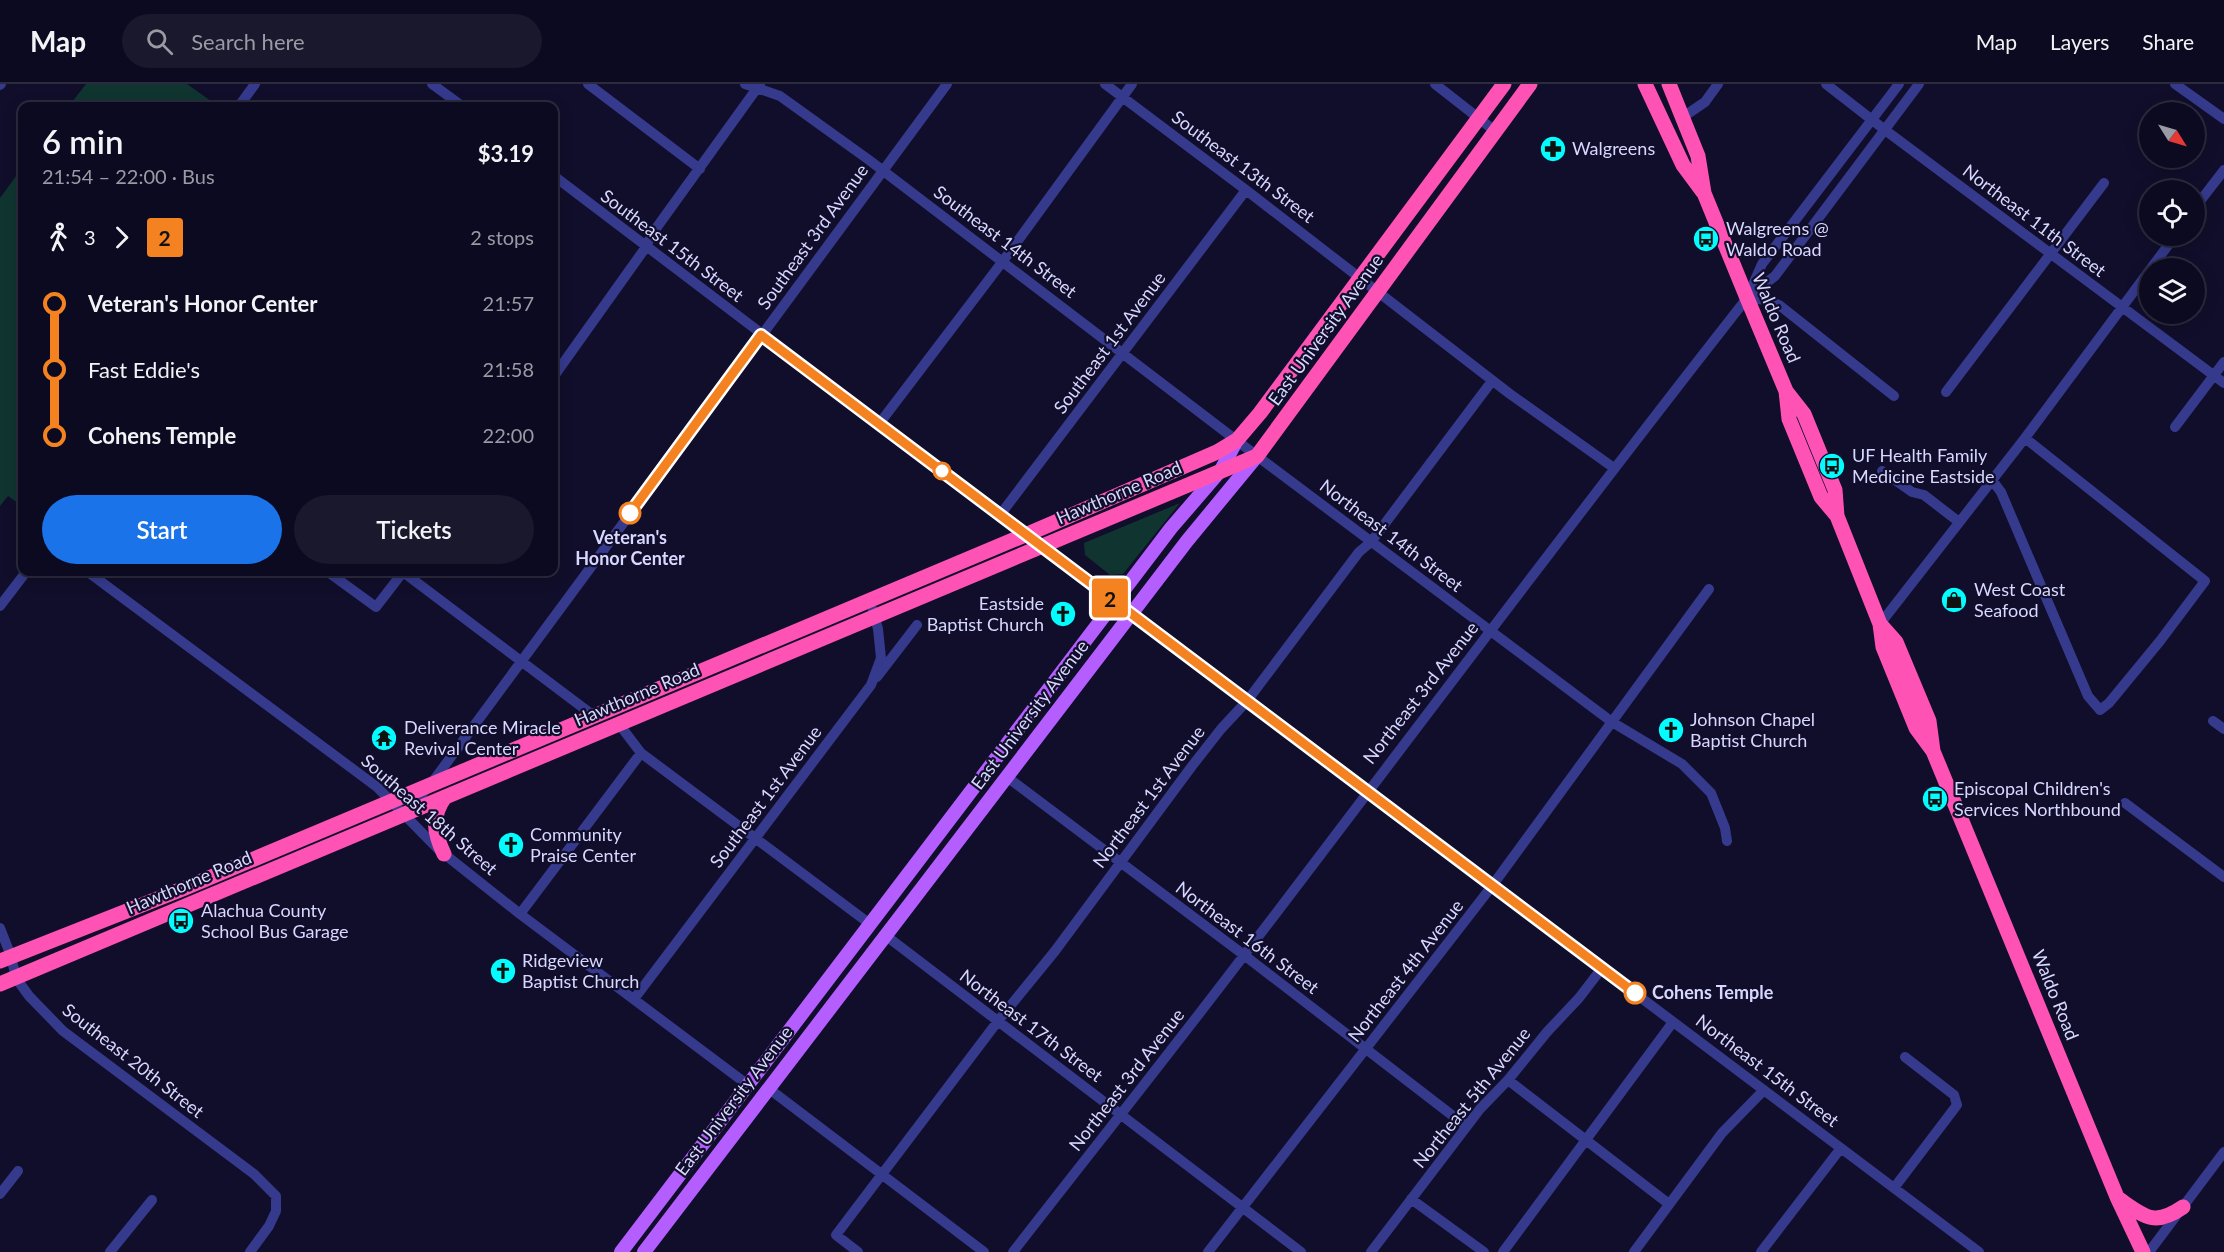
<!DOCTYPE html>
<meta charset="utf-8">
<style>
:root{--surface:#0c0a20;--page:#1a182d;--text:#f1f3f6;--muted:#9a9aa5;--line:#2c2b3e;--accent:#1a73e8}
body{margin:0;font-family:Lato,sans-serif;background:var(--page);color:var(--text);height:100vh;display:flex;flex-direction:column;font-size:22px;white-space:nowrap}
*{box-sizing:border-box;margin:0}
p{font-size:20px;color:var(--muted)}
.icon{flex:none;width:33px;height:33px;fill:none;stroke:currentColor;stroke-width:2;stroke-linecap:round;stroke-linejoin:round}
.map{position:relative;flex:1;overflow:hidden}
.sheet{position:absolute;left:18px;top:18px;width:540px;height:474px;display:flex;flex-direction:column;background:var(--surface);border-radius:12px;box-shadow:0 3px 15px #0003,0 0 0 2px var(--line)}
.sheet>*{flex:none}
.badge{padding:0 12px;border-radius:4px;font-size:21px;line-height:39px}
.needle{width:39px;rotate:127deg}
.fabs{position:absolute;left:2139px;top:18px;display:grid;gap:12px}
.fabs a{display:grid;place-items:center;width:66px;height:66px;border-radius:50%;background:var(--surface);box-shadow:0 3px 15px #0003,0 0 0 2px var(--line);font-size:30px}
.map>.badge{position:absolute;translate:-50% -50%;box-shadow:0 0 0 3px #fff}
.legs{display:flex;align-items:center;gap:9px;height:66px;padding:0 24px;font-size:20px}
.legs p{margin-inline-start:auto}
.headline{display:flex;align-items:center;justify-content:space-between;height:102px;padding:0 24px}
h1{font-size:33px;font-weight:600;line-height:45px}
.primary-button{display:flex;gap:12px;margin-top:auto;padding:12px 24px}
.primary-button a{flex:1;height:69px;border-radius:36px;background:var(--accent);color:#fff;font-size:24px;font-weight:600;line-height:69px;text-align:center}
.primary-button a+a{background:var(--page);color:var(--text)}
ul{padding:0 24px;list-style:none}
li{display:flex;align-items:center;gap:21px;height:66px;font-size:22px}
li i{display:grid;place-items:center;width:9px;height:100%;margin:0 8px;background:currentColor}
li i::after{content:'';width:15px;height:15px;margin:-8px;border:4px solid;border-radius:50%;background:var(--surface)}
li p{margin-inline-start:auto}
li:first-child i{background:linear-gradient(#0000 50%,currentColor 0)}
li:last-child i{background:linear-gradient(currentColor 50%,#0000 0)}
header{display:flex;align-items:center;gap:36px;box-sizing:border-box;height:84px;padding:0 30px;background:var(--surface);border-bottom:2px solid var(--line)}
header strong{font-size:28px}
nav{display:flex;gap:33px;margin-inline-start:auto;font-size:21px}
.search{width:420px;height:54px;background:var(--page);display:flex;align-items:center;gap:15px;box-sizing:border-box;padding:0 21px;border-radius:33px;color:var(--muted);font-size:22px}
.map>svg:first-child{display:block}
.green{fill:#103530}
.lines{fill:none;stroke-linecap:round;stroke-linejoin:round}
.minor{stroke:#353a8d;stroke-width:10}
.major{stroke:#b45eff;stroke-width:14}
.highway{stroke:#ff52b5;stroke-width:15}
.line-1-casing{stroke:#fff;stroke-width:14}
.line-1{stroke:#f58220;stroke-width:9}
.stop-1-dot{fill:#fff;stroke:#f58220;stroke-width:3}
.labels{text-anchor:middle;stroke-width:4.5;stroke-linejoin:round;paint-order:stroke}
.poi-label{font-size:18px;fill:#d8d7ff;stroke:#100e2a;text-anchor:start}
.street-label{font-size:18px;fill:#d8d7ff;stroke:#100e2a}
.stop-label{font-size:18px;font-weight:bold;fill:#d8d7ff;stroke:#100e2a}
</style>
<header>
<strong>Map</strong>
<div class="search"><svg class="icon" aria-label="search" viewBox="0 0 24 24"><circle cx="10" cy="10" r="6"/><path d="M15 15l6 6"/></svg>Search here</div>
<nav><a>Map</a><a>Layers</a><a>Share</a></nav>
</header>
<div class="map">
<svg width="2224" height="1168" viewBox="0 0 2224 1168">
<rect width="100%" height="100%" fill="#100e2a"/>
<!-- green -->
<path class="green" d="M 86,0 L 187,0 L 218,22 L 69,22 Z
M 22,84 L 22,422 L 8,412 L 0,422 L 0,114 Z
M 1180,419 L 1123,490 L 1110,491 L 1085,471 L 1084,459 Z"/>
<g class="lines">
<!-- minor -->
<path class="minor" d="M 432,0 L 462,22
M 588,0 L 700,85
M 745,0 L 780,12 L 869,76 L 1257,372 L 1612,638 L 1682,680 L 1711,709 L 1725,744 L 1727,757
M 1105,0 L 1246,106 L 1510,310 L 1614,384
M 1435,0 L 1495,47
M 1826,0 L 1885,46 L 2224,299
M 2175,0 L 2224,35
M 0,1 L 1,0
M 239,22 L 255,0
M 1683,33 L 1705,18 L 1718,0
M 554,92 L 1115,518
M 2194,125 L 2224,86
M 1749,212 L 1775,192 L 1919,0
M 1747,214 L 1767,216 L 1779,221 L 1894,312
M 554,292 L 646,163 L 652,150 L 760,0
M 1946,308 L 2104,99
M 879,340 L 1003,177 L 1132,0
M 2175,343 L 2224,278
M 1882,387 L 1912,408 L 1924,411 L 1959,438
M 1992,396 L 2001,408 L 2088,612 L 2100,626 L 2109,619 L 2160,557 L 2205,497 L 2025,354
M 1000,431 L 1246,106
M 88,488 L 377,703 L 438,765 L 520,830 L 748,1001
M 328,488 L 376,523 L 403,488
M 403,488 L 594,632
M 0,522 L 26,488
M 1131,530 L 1979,1168
M 1880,540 L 2025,354 L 2175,152
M 877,593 L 917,541
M 2213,637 L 2224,645
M 619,640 L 641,669 L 870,840
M 1007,693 L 1244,871 L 1466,1042
M 2125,719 L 2224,793
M 407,727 L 431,700 L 947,0
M 520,830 L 641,669
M 0,844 L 11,872 L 16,894 L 29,912 L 63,947 L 254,1090 L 276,1112 L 276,1127 L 269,1142 L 250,1168
M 885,851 L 1301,1168
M 634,915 L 871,601 L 881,574 L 878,545 L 873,526
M 1508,996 L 1669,1120
M 768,1004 L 984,1168
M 1894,1104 L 1957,1021 L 1954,1011 L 1905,973
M 0,1110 L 18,1087
M 1411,1115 L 1484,1168
M 110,1168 L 152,1116
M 858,1168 L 836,1151 L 998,937 L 1055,867 L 1192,682 L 1221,645 L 1247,617 L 1359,468 L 1371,458 L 1492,297
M 1013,1168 C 1090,1069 1169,970 1245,870 C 1406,659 1565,446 1729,237 L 1747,214 L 1762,180 L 1899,0
M 1208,1168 L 1492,802 L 1709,505
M 1371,1168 L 1480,1025 L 1508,996 L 1547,948 L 1579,914 L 1602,884
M 1503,1168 L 1673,938
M 1634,1168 L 1722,1049 L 1764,1006
M 1761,1168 L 1841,1064
M 2149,1168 L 2224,1068"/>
<!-- major -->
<path class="major" d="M 621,1168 L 1171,444 L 1221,386 L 1237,356
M 644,1168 L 1187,457 L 1257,372"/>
<!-- highway -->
<path class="highway" d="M 1645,0 L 1683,81 L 1703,108
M 1669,0 L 1698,72 L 1704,109 L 1747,214 L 1786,307 L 1804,330 L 1835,406 L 1837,432 L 1880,540 L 1883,563 L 1916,644 L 1933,667
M 1786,307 L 1789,335 L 1821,413 L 1837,432
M 1880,540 L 1896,558 L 1929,637 L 1933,667 L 2117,1113 L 2143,1168
M 444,770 C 434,749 431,732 445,713
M 0,877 L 185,804 L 1044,443 L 1217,368 L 1237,356 L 1260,329 L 1504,0
M 0,900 L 1257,372 L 1530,0
M 2119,1115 C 2145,1133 2154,1143 2183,1123"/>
</g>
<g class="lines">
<!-- line-1 casing -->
<g class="line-1-casing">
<path id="line-1" d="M 630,429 L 761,251 L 1635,909"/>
</g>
<!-- line-1 -->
<use href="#line-1" class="line-1"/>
</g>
<!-- icons -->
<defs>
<g id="pharmacy-disc" transform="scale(1.35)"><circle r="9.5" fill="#03fdff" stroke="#100e2a"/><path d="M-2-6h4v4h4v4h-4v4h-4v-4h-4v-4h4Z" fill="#111"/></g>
<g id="bus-disc" transform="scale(1.35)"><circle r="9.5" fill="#03fdff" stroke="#100e2a"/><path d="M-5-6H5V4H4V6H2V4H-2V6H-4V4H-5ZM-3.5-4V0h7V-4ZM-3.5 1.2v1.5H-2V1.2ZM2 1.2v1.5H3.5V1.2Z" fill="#111"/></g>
<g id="shop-disc" transform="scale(1.35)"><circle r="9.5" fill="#03fdff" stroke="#100e2a"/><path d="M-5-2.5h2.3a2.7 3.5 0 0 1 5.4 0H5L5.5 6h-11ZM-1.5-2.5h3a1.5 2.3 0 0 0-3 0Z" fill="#111"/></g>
<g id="church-disc" transform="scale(1.35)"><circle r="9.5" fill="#03fdff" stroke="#100e2a"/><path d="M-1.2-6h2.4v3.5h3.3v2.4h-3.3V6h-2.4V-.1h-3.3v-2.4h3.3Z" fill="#111"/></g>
<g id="temple-disc" transform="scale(1.35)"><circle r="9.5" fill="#03fdff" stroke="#100e2a"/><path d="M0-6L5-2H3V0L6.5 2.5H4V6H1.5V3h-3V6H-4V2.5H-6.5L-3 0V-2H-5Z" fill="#111"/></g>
</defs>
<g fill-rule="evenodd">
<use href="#pharmacy-disc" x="1553" y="65"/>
<use href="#bus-disc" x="1706" y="155"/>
<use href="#bus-disc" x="1832" y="382"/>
<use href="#shop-disc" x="1954" y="516"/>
<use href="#church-disc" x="1063" y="530"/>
<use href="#church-disc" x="1671" y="646"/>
<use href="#temple-disc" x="384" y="654"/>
<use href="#bus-disc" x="1935" y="715"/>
<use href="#church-disc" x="511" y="761"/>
<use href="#bus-disc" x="181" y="837"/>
<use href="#church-disc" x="503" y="887"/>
</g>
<!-- markers -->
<g class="stop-1-dot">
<circle cx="942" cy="387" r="8"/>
<circle cx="630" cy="429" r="10"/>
<circle cx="1635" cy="909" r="10"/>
</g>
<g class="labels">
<!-- poi labels -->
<g class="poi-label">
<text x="1572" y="71">Walgreens</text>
<text x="1726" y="151">Walgreens @<tspan x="1726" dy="21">Waldo Road</tspan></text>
<text x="1852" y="378">UF Health Family<tspan x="1852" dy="21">Medicine Eastside</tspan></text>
<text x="1974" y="512">West Coast<tspan x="1974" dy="21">Seafood</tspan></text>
<text x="1044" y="526" text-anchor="end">Eastside<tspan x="1044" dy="21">Baptist Church</tspan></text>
<text x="1690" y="642">Johnson Chapel<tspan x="1690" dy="21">Baptist Church</tspan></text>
<text x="404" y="650">Deliverance Miracle<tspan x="404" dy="21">Revival Center</tspan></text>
<text x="1954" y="711">Episcopal Children's<tspan x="1954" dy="21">Services Northbound</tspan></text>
<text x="530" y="757">Community<tspan x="530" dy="21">Praise Center</tspan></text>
<text x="201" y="833">Alachua County<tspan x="201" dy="21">School Bus Garage</tspan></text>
<text x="522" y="883">Ridgeview<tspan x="522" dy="21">Baptist Church</tspan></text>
</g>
<!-- street labels -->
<g class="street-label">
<text transform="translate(1243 83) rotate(37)" y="6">Southeast 13th Street</text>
<text transform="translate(2034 137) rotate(37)" y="6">Northeast 11th Street</text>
<text transform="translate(813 153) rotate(-54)" y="6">Southeast 3rd Avenue</text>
<text transform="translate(1005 158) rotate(37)" y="6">Southeast 14th Street</text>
<text transform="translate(672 162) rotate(37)" y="6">Southeast 15th Street</text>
<text transform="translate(1776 234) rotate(67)" y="6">Waldo Road</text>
<text transform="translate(1326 246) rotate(-54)" y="6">East University Avenue</text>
<text transform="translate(1110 259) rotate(-53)" y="6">Southeast 1st Avenue</text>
<text transform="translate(1119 409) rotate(-23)" y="6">Hawthorne Road</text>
<text transform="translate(1391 452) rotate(37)" y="6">Northeast 14th Street</text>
<text transform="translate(1421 609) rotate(-52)" y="6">Northeast 3rd Avenue</text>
<text transform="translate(637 611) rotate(-23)" y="6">Hawthorne Road</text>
<text transform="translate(1030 631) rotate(-53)" y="6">East University Avenue</text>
<text transform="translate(766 713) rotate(-53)" y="6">Southeast 1st Avenue</text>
<text transform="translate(1149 713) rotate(-53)" y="6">Northeast 1st Avenue</text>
<text transform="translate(429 731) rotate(41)" y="6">Southeast 18th Street</text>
<text transform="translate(189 799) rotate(-23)" y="6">Hawthorne Road</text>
<text transform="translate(1247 854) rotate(37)" y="6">Northeast 16th Street</text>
<text transform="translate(1406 887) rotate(-52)" y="6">Northeast 4th Avenue</text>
<text transform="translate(2055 911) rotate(68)" y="6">Waldo Road</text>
<text transform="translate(1031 942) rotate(37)" y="6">Northeast 17th Street</text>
<text transform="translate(133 977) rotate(38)" y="6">Southeast 20th Street</text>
<text transform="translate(1767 987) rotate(37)" y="6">Northeast 15th Street</text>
<text transform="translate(1127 996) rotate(-52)" y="6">Northeast 3rd Avenue</text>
<text transform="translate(1472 1014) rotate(-51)" y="6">Northeast 5th Avenue</text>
<text transform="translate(734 1017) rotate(-53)" y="6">East University Avenue</text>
</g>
<!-- stop labels -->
<g class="stop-label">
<text x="630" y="460">Veteran's<tspan x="630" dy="21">Honor Center</tspan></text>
<text x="1652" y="915" text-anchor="start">Cohens Temple</text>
</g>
</g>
</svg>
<div class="fabs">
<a><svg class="needle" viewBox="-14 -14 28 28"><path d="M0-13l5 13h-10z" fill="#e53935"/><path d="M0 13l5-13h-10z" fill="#9a9aa5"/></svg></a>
<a><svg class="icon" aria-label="locate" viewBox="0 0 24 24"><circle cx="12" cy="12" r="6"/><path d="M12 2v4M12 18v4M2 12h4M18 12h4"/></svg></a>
<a><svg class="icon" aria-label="layers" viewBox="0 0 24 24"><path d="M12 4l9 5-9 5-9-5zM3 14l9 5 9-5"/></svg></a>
</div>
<b class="badge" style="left:1110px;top:514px;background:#f58220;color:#111">2</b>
<section class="sheet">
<div class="headline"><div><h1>6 min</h1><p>21:54 – 22:00 · Bus</p></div><b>$3.19</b></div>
<div class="legs"><svg class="icon" aria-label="walk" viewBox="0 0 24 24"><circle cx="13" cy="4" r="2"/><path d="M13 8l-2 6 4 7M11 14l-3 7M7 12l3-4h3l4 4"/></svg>3<svg class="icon" aria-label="forward" viewBox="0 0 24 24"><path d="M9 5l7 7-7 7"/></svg><b class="badge" style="background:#f58220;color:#111">2</b><p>2 stops</p></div>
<ul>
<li><i style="color:#f58220"></i><b>Veteran's Honor Center</b><p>21:57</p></li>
<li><i style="color:#f58220"></i><span>Fast Eddie's</span><p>21:58</p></li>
<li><i style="color:#f58220"></i><b>Cohens Temple</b><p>22:00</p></li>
</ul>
<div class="primary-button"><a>Start</a><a>Tickets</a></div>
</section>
</div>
